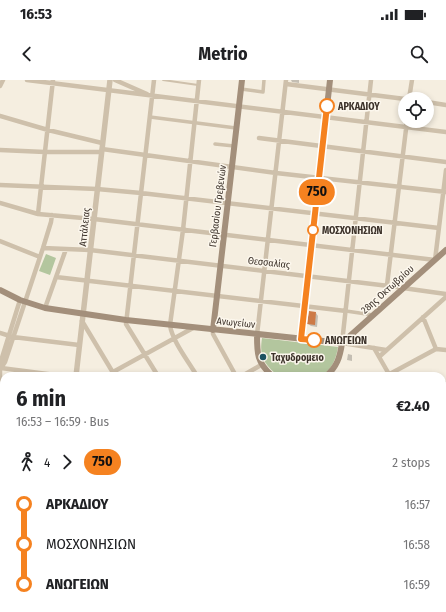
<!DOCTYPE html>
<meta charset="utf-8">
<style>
:root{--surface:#fff;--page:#f2f2f2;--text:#202124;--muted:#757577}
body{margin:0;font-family:"Fira Sans Condensed",sans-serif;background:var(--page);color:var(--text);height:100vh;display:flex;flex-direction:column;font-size:15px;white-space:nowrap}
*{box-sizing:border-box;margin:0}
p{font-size:13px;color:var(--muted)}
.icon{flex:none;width:22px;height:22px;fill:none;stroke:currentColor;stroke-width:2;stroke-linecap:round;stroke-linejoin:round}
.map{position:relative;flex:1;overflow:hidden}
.panel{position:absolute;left:0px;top:292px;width:446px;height:240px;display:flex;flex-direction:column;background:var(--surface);border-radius:12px 12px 0 0;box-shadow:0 2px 6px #0003}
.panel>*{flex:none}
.badge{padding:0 8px;border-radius:13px;font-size:14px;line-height:26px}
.tools{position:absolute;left:398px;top:12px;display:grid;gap:8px}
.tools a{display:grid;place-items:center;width:36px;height:36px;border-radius:50%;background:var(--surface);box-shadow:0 2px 6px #0003;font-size:20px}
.map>.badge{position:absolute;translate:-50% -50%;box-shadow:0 0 0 2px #fff}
.legs{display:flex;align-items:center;gap:6px;height:44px;padding:0 16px;font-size:13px}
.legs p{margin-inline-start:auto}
.head{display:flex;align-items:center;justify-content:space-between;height:68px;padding:0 16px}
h1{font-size:22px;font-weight:700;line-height:30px}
ul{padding:0 16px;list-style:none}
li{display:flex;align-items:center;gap:14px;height:40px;font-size:15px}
li i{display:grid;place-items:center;width:6px;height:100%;margin:0 5px;background:currentColor}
li i::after{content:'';width:10px;height:10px;margin:-5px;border:3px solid;border-radius:50%;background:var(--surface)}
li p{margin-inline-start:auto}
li:first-child i{background:linear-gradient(#0000 50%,currentColor 0)}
li:last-child i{background:linear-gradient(currentColor 50%,#0000 0)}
.status{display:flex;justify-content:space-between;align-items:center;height:28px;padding:0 20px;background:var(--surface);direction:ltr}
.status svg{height:11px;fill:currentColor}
header{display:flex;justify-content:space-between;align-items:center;height:52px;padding:0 16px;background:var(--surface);font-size:18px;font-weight:700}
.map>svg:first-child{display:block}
.green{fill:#b3c69e}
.shadow{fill:#0003}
.building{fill:#cd7a46}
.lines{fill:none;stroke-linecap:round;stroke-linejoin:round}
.service{stroke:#cec0ab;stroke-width:2}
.pedestrian{stroke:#cec0ab;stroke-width:3.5}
.minor{stroke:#cec0ab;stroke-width:4.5}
.tertiary{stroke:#cec0ab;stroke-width:5.5}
.secondary{stroke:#a38f7b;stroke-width:6}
.line-1-casing{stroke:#fff;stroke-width:9}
.line-1{stroke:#f58220;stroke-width:6}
.stop-1-dot{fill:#fff;stroke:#f58220;stroke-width:2}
.poi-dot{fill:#1c5261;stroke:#fcf7ed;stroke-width:1.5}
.labels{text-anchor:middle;stroke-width:3;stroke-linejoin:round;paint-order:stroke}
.stop-label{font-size:10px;font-weight:bold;fill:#3c322a;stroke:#fcf7ed;text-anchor:start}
.street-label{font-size:10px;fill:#3c322a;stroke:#fcf7ed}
.poi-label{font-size:10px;font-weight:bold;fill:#3c322a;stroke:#fcf7ed;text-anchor:start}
</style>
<div class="status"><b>16:53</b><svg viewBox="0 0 49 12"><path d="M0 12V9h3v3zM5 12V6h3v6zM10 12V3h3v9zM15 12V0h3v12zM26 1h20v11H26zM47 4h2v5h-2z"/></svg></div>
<header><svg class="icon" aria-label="back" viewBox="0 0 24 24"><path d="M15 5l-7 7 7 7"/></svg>Metrio<svg class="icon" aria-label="search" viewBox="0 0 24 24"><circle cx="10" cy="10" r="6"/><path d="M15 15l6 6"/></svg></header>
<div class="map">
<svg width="446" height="532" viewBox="0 0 446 532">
<rect width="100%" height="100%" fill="#f5eee0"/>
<!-- green -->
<path class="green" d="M 46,174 L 56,178 L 50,195 L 39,191 Z
M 262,258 L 338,267 C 336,279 332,290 321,296 L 278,296 C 264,283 259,278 262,258 Z"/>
<!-- shadow -->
<path class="shadow" d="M 291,0 L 299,0 L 299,3 L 292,2 Z
M 316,233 L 318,236 L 317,247 L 311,246 L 308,244 Z
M 348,274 L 352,275 L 352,281 L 347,280 Z"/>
<!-- building -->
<path class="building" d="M 309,231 L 316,232 L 315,245 L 307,244 Z"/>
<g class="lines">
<!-- service -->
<path class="service" d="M 163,0 L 198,5"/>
<!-- pedestrian -->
<path class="pedestrian" d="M 241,9 L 263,12 L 264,0
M 150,37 L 236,48
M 215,64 L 234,66
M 346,231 L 373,235"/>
<!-- minor -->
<path class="minor" d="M 27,0 L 446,52
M 115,0 L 147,14
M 154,0 L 126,244 L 158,296
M 371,0 L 342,263 L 386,270
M 286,4 L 405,19
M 0,6 L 3,0
M 409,19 L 412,0
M 427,22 L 446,25
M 0,36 L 48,50 L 102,63
M 259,58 L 446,82
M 102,69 L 276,93 L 446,112
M 0,70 L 45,72 L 101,72
M 0,105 L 97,109 L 141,113 L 439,148
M 0,123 L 38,134 L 94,139 L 435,180 L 446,90
M 38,134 L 53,0
M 0,161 L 40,177
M 43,168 L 90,170 L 397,207
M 56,197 L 346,231
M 387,205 L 407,41
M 403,208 L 446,214
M 45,228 L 66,169
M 423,237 L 436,269
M 82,241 L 115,296
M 213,250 L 213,254 L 236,296
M 0,253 L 13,257 L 79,265
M 257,255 L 286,0
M 374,268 L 390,296
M 380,276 L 446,217
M 0,284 L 20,220
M 0,287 L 0,298 L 4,308
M 1,288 L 5,282 L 43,168 L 51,142 L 52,135
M 1,288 L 63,296
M 113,292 L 193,248
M 197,296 C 189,282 172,261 170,245 L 183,150 L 199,0
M 242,296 L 261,285
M 386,296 L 436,269 L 446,270
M 442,306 L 446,303
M 0,326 L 4,325
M 0,382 L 4,380
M 442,384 L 446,382
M 442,391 L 446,399
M 442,427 L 446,425
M 0,436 L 4,434
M 2,465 L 1,470 L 4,479
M 442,465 L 446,463
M 442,508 L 446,506
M 0,513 L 4,511
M 21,528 L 22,532
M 365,528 L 367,532
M 31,532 L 38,528
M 94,532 L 101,528
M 169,532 L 172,530 L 173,528
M 275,532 L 276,528
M 325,532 L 332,528
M 400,532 L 407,528"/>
<!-- tertiary -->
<path class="tertiary" d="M 76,296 L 110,0
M 442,518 L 446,525
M 92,528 L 94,532
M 46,532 L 47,528
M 224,532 L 225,528"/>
<!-- secondary -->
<path class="secondary" d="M 0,210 L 20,220 L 45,228 L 126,240 L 342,263
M 213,250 L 242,0
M 257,255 C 257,274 257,282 272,296
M 301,259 L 330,0
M 342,263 L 446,170
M 326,296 C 337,287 340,277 342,263
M 0,455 L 4,456
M 0,464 L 4,465
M 229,528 L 243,532
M 257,528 L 272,532"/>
</g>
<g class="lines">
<!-- line-1 casing -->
<g class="line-1-casing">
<path id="line-1" d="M 314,260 L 301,259 L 327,26"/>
</g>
<!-- line-1 -->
<use href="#line-1" class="line-1"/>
</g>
<!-- markers -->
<g class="stop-1-dot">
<circle cx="327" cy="26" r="7"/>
<circle cx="313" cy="150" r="5"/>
<circle cx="314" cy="260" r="7"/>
</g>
<circle class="poi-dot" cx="263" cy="277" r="4"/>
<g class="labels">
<!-- stop labels -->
<g class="stop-label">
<text x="338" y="30">ΑΡΚΑΔΙΟΥ</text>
<text x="322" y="154">ΜΟΣΧΟΝΗΣΙΩΝ</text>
<text x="325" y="264">ΑΝΩΓΕΙΩΝ</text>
</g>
<!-- street labels -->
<g class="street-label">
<text transform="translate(217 126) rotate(-83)" y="4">Γερβασίου Γρεβενών</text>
<text transform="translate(84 147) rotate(-84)" y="4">Αττάλειας</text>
<text transform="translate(269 182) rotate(6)" y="4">Θεσσαλίας</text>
<text transform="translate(387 209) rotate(-42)" y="4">28ης Οκτωβρίου</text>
<text transform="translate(236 242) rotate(6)" y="4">Ανωγείων</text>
</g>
<!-- poi labels -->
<g class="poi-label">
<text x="271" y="281">Ταχυδρομειο</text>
</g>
</g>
</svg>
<div class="tools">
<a><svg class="icon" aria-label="locate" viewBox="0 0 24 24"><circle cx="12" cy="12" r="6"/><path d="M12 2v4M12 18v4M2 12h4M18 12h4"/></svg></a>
</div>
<b class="badge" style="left:317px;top:112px;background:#f58220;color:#111">750</b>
<section class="panel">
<div class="head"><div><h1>6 min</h1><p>16:53 – 16:59 · Bus</p></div><b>€2.40</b></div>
<div class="legs"><svg class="icon" aria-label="walk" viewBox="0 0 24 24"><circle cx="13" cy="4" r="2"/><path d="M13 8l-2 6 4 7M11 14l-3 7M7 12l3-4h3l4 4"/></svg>4<svg class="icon" aria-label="forward" viewBox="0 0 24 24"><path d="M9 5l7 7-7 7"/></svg><b class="badge" style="background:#f58220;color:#111">750</b><p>2 stops</p></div>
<ul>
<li><i style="color:#f58220"></i><b>ΑΡΚΑΔΙΟΥ</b><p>16:57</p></li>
<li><i style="color:#f58220"></i><span>ΜΟΣΧΟΝΗΣΙΩΝ</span><p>16:58</p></li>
<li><i style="color:#f58220"></i><b>ΑΝΩΓΕΙΩΝ</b><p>16:59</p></li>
</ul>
</section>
</div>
